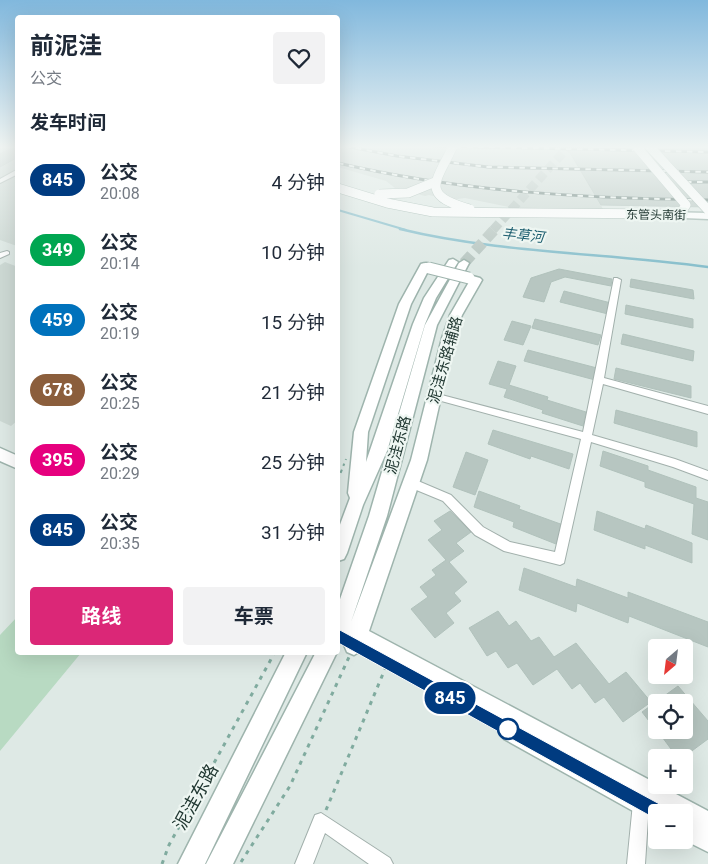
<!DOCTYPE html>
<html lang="zh">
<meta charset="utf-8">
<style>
:root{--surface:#fff;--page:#f2f2f3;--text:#1f2937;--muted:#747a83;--accent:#db2777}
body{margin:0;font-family:Roboto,"Noto Sans SC",sans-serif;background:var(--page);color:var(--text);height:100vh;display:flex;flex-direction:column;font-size:19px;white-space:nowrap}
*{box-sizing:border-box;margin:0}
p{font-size:16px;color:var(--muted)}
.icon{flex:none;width:28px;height:28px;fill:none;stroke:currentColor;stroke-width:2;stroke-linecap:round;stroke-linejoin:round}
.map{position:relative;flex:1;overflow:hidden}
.drawer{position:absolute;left:15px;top:15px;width:325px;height:640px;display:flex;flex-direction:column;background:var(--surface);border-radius:5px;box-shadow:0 5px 20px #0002}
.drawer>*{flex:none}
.badge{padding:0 10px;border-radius:16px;font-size:18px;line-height:32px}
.needle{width:32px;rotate:208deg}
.buttons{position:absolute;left:648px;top:639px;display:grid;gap:10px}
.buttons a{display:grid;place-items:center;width:45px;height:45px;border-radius:5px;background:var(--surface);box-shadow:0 5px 20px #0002;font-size:25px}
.map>.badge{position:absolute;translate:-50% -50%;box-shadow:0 0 0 2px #fff}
h2{padding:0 15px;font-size:19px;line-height:45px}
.round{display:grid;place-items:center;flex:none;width:52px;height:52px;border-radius:5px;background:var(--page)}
.headline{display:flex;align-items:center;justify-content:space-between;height:85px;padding:0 15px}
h1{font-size:24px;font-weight:700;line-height:38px}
.button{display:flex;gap:10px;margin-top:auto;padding:10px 15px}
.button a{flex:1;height:58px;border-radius:5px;background:var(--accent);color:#fff;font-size:20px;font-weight:700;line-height:58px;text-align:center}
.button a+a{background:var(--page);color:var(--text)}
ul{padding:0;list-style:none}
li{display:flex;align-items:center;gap:15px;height:70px;padding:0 15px}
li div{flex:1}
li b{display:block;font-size:19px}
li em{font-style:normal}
li .badge{min-width:55px;font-weight:700;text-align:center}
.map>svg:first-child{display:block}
.built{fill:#cdd9d4}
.green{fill:#b8dac2}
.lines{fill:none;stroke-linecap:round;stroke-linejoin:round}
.stream-far1{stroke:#88bfcc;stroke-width:2}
.stream{stroke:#88bfcc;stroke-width:2.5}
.building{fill:#b7c6c1;stroke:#b1c2bc}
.secondary-tunnel-far1{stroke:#b8c6c1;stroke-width:9;stroke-dasharray:9 4.5;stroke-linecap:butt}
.secondary-tunnel{stroke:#b8c6c1;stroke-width:11;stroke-dasharray:11 5.5;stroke-linecap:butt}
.street-casing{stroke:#a2b0ac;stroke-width:2}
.secondary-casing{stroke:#9eb4ad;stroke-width:3}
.path-far2{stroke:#80ab9f;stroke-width:2;stroke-dasharray:2.5 4;stroke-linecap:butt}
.path-far1{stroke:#80ab9f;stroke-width:2.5;stroke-dasharray:3 4.5;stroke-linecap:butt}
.path{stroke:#80ab9f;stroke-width:3;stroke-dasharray:4 5.5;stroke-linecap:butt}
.street{fill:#fff;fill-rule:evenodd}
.secondary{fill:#fff;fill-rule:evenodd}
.rail-casing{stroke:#5b746e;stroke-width:3}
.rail{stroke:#eef6f2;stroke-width:2;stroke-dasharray:5.5;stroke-linecap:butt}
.secondary-bridge-far1-casing{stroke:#9eb4ad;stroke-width:10;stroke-linecap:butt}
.secondary-bridge-casing{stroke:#9eb4ad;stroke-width:13;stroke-linecap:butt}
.secondary-bridge-far1{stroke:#fff;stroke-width:9}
.secondary-bridge{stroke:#fff;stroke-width:11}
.line{fill:#003b80;stroke:#fff}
.stop-dot{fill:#fff;stroke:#003b80;stroke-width:2.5}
.labels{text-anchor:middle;stroke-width:4.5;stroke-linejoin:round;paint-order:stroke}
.far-street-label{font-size:12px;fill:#213832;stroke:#eef6f2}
.far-water-label{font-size:14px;font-style:italic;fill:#1e5f70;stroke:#eef6f2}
.street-label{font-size:15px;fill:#213832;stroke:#eef6f2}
.near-street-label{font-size:18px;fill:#213832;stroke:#eef6f2}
</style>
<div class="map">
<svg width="708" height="864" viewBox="0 0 708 864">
<rect width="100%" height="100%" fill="#dee9e5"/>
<!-- built -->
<path class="built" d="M 0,146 L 17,146 L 17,246 L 0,240 Z
M 338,146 L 708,146 L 708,207 L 601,205 L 604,212 L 523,210 L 465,198 L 450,200 L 429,195 L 425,196 L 395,188 L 386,181 L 338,167 Z
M 5,262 L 18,267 L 18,420 L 11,426 L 0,421 L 0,265 Z"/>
<!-- green -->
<path class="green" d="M 17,617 L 18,652 L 81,653 L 0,751 L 0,635 Z"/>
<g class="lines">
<!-- stream-far1 -->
<path class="stream-far1" d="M 338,210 L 406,230"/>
<!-- stream -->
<path class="stream" d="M 400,229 C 498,253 607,253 708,267"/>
</g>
<!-- building -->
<path class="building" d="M 15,146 L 18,146 L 18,157 L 0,167 L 0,154 Z
M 566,146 L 708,146 L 708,207 L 601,205 Z
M 559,269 L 612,279 L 611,286 L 565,277 L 551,282 L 544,302 L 523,297 L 531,278 Z
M 631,279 L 693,290 L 694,299 L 630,287 Z
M 564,291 L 611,303 L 608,314 L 560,302 Z
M 626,305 L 693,319 L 693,328 L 625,314 Z
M 535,319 L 601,335 L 598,345 L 532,328 Z
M 512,321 L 531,326 L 523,345 L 504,340 Z
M 623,334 L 694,351 L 693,361 L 621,344 Z
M 528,350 L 597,368 L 595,380 L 524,361 Z
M 498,361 L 516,366 L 509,385 L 548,397 L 547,400 L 586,412 L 583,426 L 542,413 L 543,410 L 504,397 L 507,389 L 489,384 Z
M 616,368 L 691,386 L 691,398 L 614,379 Z
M 616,410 L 697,432 L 697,447 L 614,423 Z
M 493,430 L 573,454 L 569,469 L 531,456 L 530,459 L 488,444 Z
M 603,451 L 648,466 L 648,470 L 696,487 L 696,498 L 708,502 L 708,540 L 692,534 L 694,504 L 645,487 L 645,482 L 600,466 Z
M 466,452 L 488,460 L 475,495 L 453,487 Z
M 479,491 L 520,506 L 519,509 L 566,526 L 561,546 L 513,527 L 514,522 L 474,507 Z
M 450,511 L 471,532 L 456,543 L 464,551 L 449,562 L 467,582 L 454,593 L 461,601 L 446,613 L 454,623 L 435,638 L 411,609 L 428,597 L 420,587 L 436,575 L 432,570 L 446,560 L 428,540 L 442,530 L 434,521 Z
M 597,511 L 645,529 L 646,525 L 692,543 L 692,563 L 645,545 L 645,549 L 594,530 Z
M 524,568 L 576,587 L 577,579 L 628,598 L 628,592 L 708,622 L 708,647 L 629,616 L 628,623 L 577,603 L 576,612 L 519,590 Z
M 498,611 L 509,626 L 516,621 L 531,641 L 539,637 L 554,657 L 576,643 L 609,684 L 626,672 L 651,702 L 623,722 L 604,697 L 595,703 L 580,683 L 572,689 L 557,669 L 533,685 L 517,663 L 508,668 L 496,651 L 487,656 L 469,628 Z
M 678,686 L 708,721 L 708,739 L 685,756 L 671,749 L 657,730 L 684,730 L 684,702 L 656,702 L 656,730 L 642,712 Z"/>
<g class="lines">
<!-- secondary-tunnel-far1 -->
<path class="secondary-tunnel-far1" d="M 493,230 L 569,146"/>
<!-- secondary-tunnel -->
<path class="secondary-tunnel" d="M 464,263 L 495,229"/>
<!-- street casing -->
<g class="street-casing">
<path id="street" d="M 18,169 L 18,174 L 0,183 L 0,179 Z
M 7,251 L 9,252 L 9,254 L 0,258 L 0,253 Z
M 614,278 L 617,278 L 621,280 L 604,378 L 708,406 L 708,414 L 603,384 L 592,435 L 675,459 L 708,471 L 708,480 L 673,467 L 591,442 L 564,563 L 560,565 L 504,551 L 475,535 L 443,501 L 414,489 L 413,486 L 414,483 L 418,481 L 451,495 L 483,527 L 510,542 L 555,552 L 581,439 L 434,399 L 429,396 L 434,393 L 583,432 Z
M 641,795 L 647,797 L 649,803 L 645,864 L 627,864 L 633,803 L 635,797 Z
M 321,813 L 390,858 L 393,864 L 369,864 L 325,833 L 313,864 L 295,864 L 315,815 Z"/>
</g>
<!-- secondary casing -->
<g class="secondary-casing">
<path id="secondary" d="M 663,212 L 708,213 L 708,219 L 660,217 L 660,213 Z
M 453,259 L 458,262 L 436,298 L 425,324 L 387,451 L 363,505 L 347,553 L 344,559 L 338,561 L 338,530 L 350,498 L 348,493 L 354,432 L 399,304 L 421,264 C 426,262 431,263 434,268 L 428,271 L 411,304 L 368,432 L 366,462 L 413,324 L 424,298 L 449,260 Z
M 464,260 L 469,263 L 437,325 L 387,516 L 351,622 L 411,460 L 442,338 L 450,315 L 469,282 L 463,278 L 469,275 L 480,278 L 482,280 L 462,315 L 454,338 L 427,460 L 369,631 L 708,811 L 708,852 L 684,840 L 684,812 L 656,812 L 656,823 L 651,821 L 504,739 L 501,731 L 503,727 L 362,650 L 354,655 L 347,652 L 344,645 L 345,641 L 342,639 L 338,641 L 338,605 L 369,516 L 425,325 L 459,263 Z
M 0,448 L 18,456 L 18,469 L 0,461 Z
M 286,652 L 307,652 L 205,864 L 178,864 Z
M 316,652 L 337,652 L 233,864 L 206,864 Z"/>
</g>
<!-- path-far2 -->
<path class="path-far2" d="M 341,472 L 346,459"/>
<!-- path-far1 -->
<path class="path-far1" d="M 338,480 L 341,471"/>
<!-- path -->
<path class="path" d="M 326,810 L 385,669
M 241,862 L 290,786 L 349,657
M 162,864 L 169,845 L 275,652"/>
<!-- street -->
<use href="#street" class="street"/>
<!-- secondary -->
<use href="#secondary" class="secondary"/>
<!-- rail casing -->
<g class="rail-casing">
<path id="rail" d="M 345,146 L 397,156 L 488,167 L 708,172
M 434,146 L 708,152
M 338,163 C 462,192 581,198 708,200
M 686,182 L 708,182"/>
</g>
<!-- rail -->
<use href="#rail" class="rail"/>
<!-- secondary-bridge-far1 casing -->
<g class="secondary-bridge-far1-casing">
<path id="secondary-bridge-far1" d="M 453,146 C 437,181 418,195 470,209
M 649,146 L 708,210
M 338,188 L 387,203 L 433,212 L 671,214 L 682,211 L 686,205 L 636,146
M 379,194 L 408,193 L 435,182"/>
</g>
<!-- secondary-bridge casing -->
<g class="secondary-bridge-casing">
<path id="secondary-bridge" d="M 429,268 L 469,278"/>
</g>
<!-- secondary-bridge-far1 -->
<use href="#secondary-bridge-far1" class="secondary-bridge-far1"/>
<!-- secondary-bridge -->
<use href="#secondary-bridge" class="secondary-bridge"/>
</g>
<!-- sky -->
<linearGradient id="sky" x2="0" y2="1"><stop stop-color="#81b8dd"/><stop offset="0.55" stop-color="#f0f5f3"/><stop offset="1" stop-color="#f0f5f3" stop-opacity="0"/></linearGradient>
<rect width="708" height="267" fill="url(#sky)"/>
<!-- line -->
<path class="line" d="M 338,629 L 665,807 L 668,812 L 665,818 L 660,821 L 654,818 L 333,640 L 331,635 L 333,631 Z"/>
<!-- markers -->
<circle class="stop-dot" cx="508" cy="729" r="10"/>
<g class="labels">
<!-- far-street labels -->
<g class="far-street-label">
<text transform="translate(656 215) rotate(1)" y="4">东管头南街</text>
</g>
<!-- far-water labels -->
<g class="far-water-label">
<text transform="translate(523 235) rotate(6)" y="5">丰草河</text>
</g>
<!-- street labels -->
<g class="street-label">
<text transform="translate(445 360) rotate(-74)" y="5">泥洼东路辅路</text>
<text transform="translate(398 445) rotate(-75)" y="5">泥洼东路</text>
</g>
<!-- near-street labels -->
<g class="near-street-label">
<text transform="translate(196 797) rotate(-61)" y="6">泥洼东路</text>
</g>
</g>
</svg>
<div class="buttons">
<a><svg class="needle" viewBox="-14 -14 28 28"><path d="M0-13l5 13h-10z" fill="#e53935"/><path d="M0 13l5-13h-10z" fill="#747a83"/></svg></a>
<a><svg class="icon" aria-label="locate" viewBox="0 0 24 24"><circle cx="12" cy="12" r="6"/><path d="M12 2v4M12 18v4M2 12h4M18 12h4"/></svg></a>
<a>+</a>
<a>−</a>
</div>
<b class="badge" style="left:450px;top:698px;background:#003b80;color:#fff">845</b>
<section class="drawer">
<div class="headline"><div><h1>前泥洼</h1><p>公交</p></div><a class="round"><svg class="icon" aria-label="heart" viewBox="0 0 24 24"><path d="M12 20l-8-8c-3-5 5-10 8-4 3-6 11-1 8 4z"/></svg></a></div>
<h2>发车时间</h2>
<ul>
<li><span class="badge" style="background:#003b80;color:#fff">845</span><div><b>公交</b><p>20:08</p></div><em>4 分钟</em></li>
<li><span class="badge" style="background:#00a651;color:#fff">349</span><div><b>公交</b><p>20:14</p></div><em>10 分钟</em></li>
<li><span class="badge" style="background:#0072bc;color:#fff">459</span><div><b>公交</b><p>20:19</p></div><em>15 分钟</em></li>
<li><span class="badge" style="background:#8b5e3c;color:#fff">678</span><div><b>公交</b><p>20:25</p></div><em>21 分钟</em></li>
<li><span class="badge" style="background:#e6007e;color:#fff">395</span><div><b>公交</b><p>20:29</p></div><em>25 分钟</em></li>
<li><span class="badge" style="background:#003b80;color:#fff">845</span><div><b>公交</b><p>20:35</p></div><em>31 分钟</em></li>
</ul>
<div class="button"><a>路线</a><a>车票</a></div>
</section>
</div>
